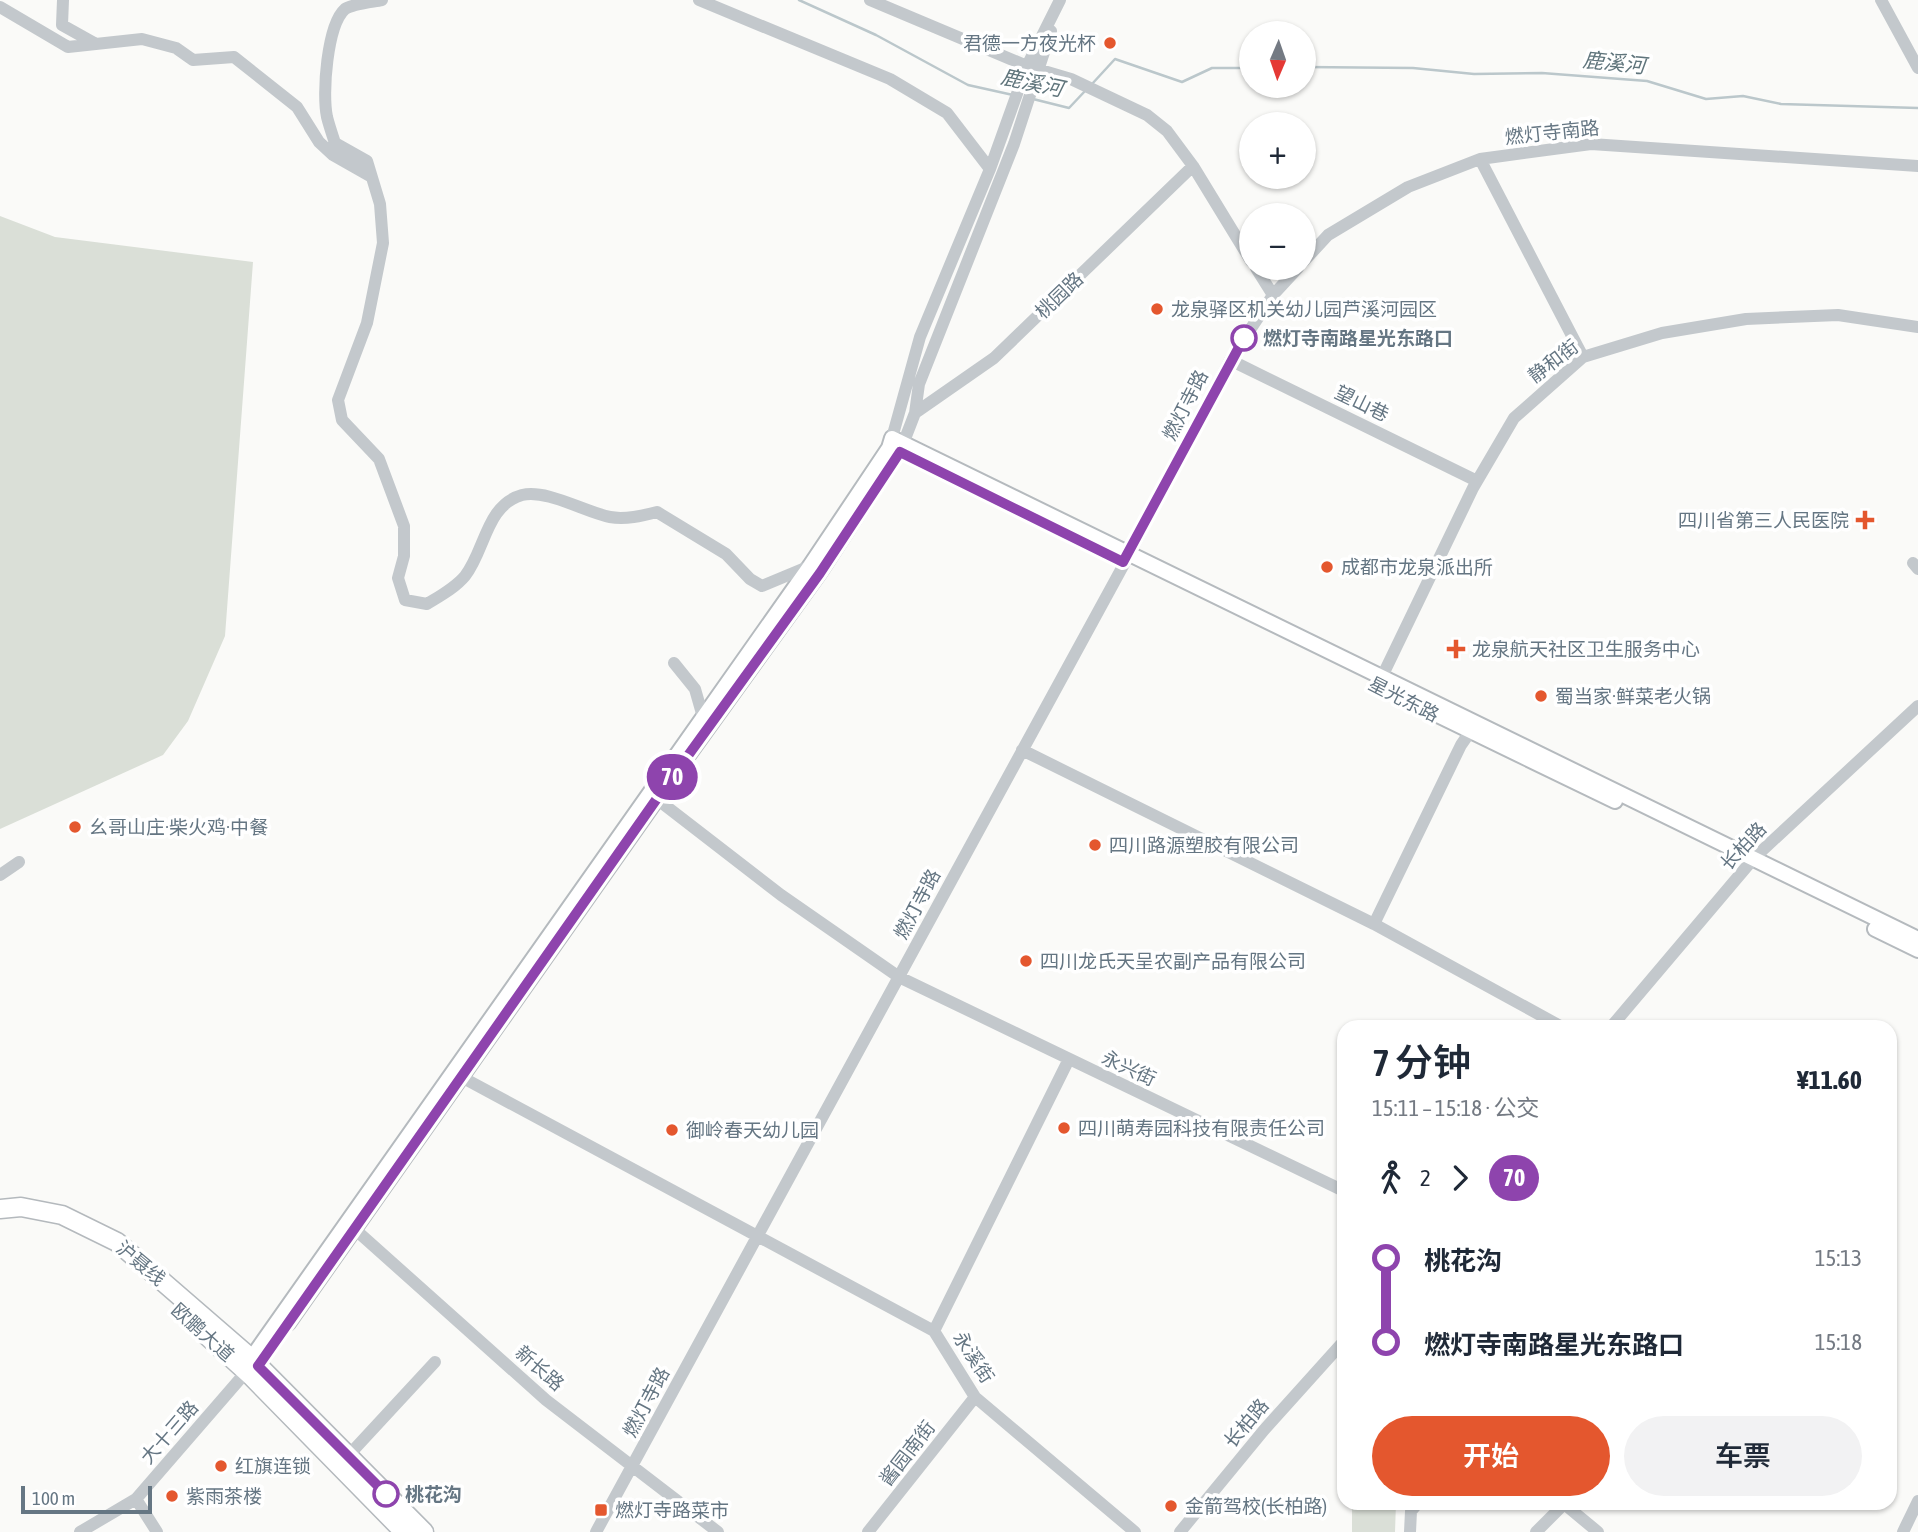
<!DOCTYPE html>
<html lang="zh">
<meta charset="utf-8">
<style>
:root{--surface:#fff;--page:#f2f2f3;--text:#1f2937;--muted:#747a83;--accent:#e4572e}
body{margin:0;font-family:"Asap Condensed","Noto Sans SC",sans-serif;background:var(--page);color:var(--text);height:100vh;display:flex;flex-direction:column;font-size:26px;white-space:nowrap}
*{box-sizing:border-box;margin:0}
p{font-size:23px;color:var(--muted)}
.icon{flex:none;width:38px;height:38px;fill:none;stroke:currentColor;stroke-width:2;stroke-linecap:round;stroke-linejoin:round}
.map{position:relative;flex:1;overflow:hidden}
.side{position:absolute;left:1337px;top:1020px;width:560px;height:490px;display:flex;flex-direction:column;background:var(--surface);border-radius:21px;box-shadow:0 2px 5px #0004}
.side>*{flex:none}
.badge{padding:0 14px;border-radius:23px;font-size:24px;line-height:46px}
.needle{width:46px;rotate:182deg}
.controls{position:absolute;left:1239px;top:21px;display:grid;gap:14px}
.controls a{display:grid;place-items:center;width:77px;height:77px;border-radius:50%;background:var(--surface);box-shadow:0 2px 5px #0004;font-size:35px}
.scale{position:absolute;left:21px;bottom:18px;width:131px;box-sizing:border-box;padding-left:7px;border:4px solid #657683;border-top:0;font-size:19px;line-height:24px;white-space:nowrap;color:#657683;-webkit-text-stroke:5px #fff;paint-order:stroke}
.map>.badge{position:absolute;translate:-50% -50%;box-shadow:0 0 0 4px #fff}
.legs{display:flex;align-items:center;gap:10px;height:77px;padding:0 35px;font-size:23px}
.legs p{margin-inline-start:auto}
.summary{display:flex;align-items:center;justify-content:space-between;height:119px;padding:0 35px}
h1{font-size:38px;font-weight:600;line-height:52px}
.cta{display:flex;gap:14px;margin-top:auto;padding:14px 35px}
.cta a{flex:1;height:80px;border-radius:42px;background:var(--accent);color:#fff;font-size:28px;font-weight:600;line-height:80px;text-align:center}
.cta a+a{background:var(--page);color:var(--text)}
ul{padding:0 35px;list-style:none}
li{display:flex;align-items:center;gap:24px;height:84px;font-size:26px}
li i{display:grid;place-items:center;width:10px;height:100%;margin:0 9px;background:currentColor}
li i::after{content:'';width:18px;height:18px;margin:-9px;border:5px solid;border-radius:50%;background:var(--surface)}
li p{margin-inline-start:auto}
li:first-child i{background:linear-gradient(#0000 50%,currentColor 0)}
li:last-child i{background:linear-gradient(currentColor 50%,#0000 0)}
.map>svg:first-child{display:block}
.green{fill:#dadfd7}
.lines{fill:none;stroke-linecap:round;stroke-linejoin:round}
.stream{stroke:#bbc7cb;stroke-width:2.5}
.major-casing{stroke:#b5babe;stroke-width:18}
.highway-casing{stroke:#b4b9bd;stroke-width:21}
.minor{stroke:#c3c8cc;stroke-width:12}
.major{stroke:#fff;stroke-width:14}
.highway{stroke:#fff;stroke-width:18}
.line-1-casing{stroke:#fff;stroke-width:16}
.line-1{stroke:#8e44ad;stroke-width:10}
.poi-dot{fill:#e4572e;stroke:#fff;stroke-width:2.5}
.stop-1-dot{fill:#fff;stroke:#8e44ad;stroke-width:3.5}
.labels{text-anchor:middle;stroke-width:7;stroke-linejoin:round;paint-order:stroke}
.poi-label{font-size:19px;fill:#657683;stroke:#fff;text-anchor:start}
.street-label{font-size:19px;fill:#657683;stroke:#fff}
.stop-label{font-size:19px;font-weight:bold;fill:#657683;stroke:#fff;text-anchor:start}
.water-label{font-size:21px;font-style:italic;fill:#60757c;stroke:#fff}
</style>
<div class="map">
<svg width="1918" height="1532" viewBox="0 0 1918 1532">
<rect width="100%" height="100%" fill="#fafaf8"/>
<!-- green -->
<path class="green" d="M 0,216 L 55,237 L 253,262 L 225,636 L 188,721 L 163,755 L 0,829 Z
M 1352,1503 L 1396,1503 L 1395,1532 L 1352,1532 Z"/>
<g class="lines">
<!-- stream -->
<path class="stream" d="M 799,0 L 876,35 L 968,85 L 1013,95
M 1304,67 L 1413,68 L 1474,74 L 1542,73 L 1647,81 L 1706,99 L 1743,96 L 1781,104 L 1918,108
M 1092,84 L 1115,59 L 1182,82 L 1212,68 L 1251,68
M 1033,99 L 1069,108 L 1085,91"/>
<!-- major casing -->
<g class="major-casing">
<path id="major" d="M 1419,706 L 1615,801
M 1875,929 L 1918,950
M 288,1323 L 658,797 L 819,573 L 903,444
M 246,1366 L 810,566 L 889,448 L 892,438 L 1918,939"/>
</g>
<!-- highway casing -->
<g class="highway-casing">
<path id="highway" d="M 0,1209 L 21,1207 L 62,1215 L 117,1242 L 252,1359 L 424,1532
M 195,1325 L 250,1375 L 404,1532"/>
</g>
<!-- minor -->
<path class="minor" d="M 63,0 L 62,25 L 96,44
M 382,0 C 372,2 352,4 345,9 C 327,25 322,94 327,117 C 329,125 332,134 335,143 L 367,161 L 380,204 L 383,243 L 367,323 L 338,400 L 342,420 L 379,459 L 404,526 L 404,556 L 398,578 L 405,600 L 427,604 C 440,596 455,588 465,576 C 485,551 486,505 522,495 C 547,489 585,512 610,517 C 625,520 642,516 657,512 L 726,554 L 750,579 L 762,586 L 810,566
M 699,0 L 890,79 L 947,113 L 990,169
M 870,0 L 1027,66 L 1071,79 L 1147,115 L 1167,131 L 1193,166 L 1251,261
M 1881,0 L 1918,68
M 0,7 L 68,47 L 142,39 L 176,48 L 193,60 L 234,57 L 297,107 L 319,142 L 333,155 L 370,176
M 1480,159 L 1583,357
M 1304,261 L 1328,235 L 1408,187 L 1480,159 L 1591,144 L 1918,166
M 1256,268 L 1273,295
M 1230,360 L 1477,481
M 915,413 L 994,358 L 1193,166
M 892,438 L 920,337 L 990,169 L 1027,66 L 1060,0
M 903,444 L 915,413 L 919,384 L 1014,144 L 1051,31
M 1913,563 L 1918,569
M 674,663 L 695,689 L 703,717
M 1378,685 L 1473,488 L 1514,418 L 1583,357 L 1662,333 L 1746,319 L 1838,315 L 1918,327
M 1022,750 L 1374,924 L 1562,1027
M 649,793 L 781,895 L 899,977 L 1344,1191
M 0,875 L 19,862
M 1374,924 L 1461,745 L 1470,732
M 1611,1027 L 1754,858 L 1918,706
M 454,1073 L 934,1331 L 975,1397 L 1135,1532
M 349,1224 L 546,1400 L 718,1532
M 934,1331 L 1068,1061
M 348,1456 L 435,1362
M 136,1499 L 157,1532
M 1563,1503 L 1598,1532
M 80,1532 L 136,1499 L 246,1372
M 596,1532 L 1129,555 L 1230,360 L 1273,295 L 1298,268
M 868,1532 L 975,1397
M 1180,1532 L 1264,1430 L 1344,1341
M 1410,1532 L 1411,1511 L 1418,1503
M 1536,1532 L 1564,1504
M 1903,1532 L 1918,1501"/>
<!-- major -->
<use href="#major" class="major"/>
<!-- highway -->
<use href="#highway" class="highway"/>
</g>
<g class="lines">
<!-- line-1 casing -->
<g class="line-1-casing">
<path id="line-1" d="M 386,1494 L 258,1366 L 658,797 L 820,573 L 900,452 L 1123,562 L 1244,338"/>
</g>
<!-- line-1 -->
<use href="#line-1" class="line-1"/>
</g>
<!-- markers -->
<g class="poi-dot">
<circle cx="1110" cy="43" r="7"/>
<circle cx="1157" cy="309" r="7"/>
<path d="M1861.5 509.5h7v7h7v7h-7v7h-7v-7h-7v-7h7z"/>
<circle cx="1327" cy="567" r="7"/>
<path d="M1452.5 638.5h7v7h7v7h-7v7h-7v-7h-7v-7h7z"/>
<circle cx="1541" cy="696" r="7"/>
<circle cx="75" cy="827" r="7"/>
<circle cx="1095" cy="845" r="7"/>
<circle cx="1026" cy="961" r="7"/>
<circle cx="1064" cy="1128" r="7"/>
<circle cx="672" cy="1130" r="7"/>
<circle cx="221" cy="1466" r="7"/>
<circle cx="172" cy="1496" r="7"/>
<circle cx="1171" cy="1506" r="7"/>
<rect x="594" y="1503" width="14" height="14" rx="3.5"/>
</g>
<g class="stop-1-dot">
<circle cx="1244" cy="338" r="12"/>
<circle cx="386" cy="1494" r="12"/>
</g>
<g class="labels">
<!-- poi labels -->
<g class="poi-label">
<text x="1096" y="50" text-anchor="end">君德一方夜光杯</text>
<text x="1171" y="316">龙泉驿区机关幼儿园芦溪河园区</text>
<text x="1849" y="527" text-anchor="end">四川省第三人民医院</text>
<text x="1341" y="574">成都市龙泉派出所</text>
<text x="1472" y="656">龙泉航天社区卫生服务中心</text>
<text x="1555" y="703">蜀当家·鲜菜老火锅</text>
<text x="89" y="834">幺哥山庄·柴火鸡·中餐</text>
<text x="1109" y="852">四川路源塑胶有限公司</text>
<text x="1040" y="968">四川龙氏天呈农副产品有限公司</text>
<text x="1078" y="1135">四川萌寿园科技有限责任公司</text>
<text x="686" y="1137">御岭春天幼儿园</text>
<text x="235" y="1473">红旗连锁</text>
<text x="186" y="1503">紫雨茶楼</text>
<text x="1185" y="1513">金箭驾校(长柏路)</text>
<text x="615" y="1517">燃灯寺路菜市</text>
</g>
<!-- street labels -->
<g class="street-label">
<text transform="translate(1552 132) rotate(-6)" y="7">燃灯寺南路</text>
<text transform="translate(1059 295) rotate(-44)" y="7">桃园路</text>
<text transform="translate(1553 361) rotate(-37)" y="7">静和街</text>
<text transform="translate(1362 403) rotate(26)" y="7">望山巷</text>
<text transform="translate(1185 405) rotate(-63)" y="7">燃灯寺路</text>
<text transform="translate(1404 699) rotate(27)" y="7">星光东路</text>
<text transform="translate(1743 846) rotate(-47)" y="7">长柏路</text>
<text transform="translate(917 904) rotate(-62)" y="7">燃灯寺路</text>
<text transform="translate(1129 1068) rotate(25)" y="7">永兴街</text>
<text transform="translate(141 1263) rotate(40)" y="7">沪聂线</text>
<text transform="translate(203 1332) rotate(42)" y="7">欧鹏大道</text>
<text transform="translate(974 1357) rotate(57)" y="7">永溪街</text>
<text transform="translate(540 1368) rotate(41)" y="7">新长路</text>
<text transform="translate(646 1402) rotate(-62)" y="7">燃灯寺路</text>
<text transform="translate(1246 1423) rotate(-50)" y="7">长柏路</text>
<text transform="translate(169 1432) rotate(-49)" y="7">大十三路</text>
<text transform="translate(907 1453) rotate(-52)" y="7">酱园南街</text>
</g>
<!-- stop labels -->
<g class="stop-label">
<text x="1263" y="345">燃灯寺南路星光东路口</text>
<text x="405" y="1501">桃花沟</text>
</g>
<!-- water labels -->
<g class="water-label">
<text transform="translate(1614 63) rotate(6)" y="7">鹿溪河</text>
<text transform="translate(1032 83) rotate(12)" y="7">鹿溪河</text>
</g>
</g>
</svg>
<div class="controls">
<a><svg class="needle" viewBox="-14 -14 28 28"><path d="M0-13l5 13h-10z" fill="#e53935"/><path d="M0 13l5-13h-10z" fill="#747a83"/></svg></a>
<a>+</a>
<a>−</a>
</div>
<div class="scale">100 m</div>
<b class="badge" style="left:672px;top:777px;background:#8e44ad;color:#fff">70</b>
<section class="side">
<div class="summary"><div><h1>7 分钟</h1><p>15:11 – 15:18 · 公交</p></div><b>¥11.60</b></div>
<div class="legs"><svg class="icon" aria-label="walk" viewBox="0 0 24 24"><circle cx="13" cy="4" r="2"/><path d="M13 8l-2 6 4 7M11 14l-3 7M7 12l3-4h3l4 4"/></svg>2<svg class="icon" aria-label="forward" viewBox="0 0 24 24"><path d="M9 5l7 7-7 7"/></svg><b class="badge" style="background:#8e44ad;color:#fff">70</b></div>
<ul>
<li><i style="color:#8e44ad"></i><b>桃花沟</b><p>15:13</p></li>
<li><i style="color:#8e44ad"></i><b>燃灯寺南路星光东路口</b><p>15:18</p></li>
</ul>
<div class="cta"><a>开始</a><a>车票</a></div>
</section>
</div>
